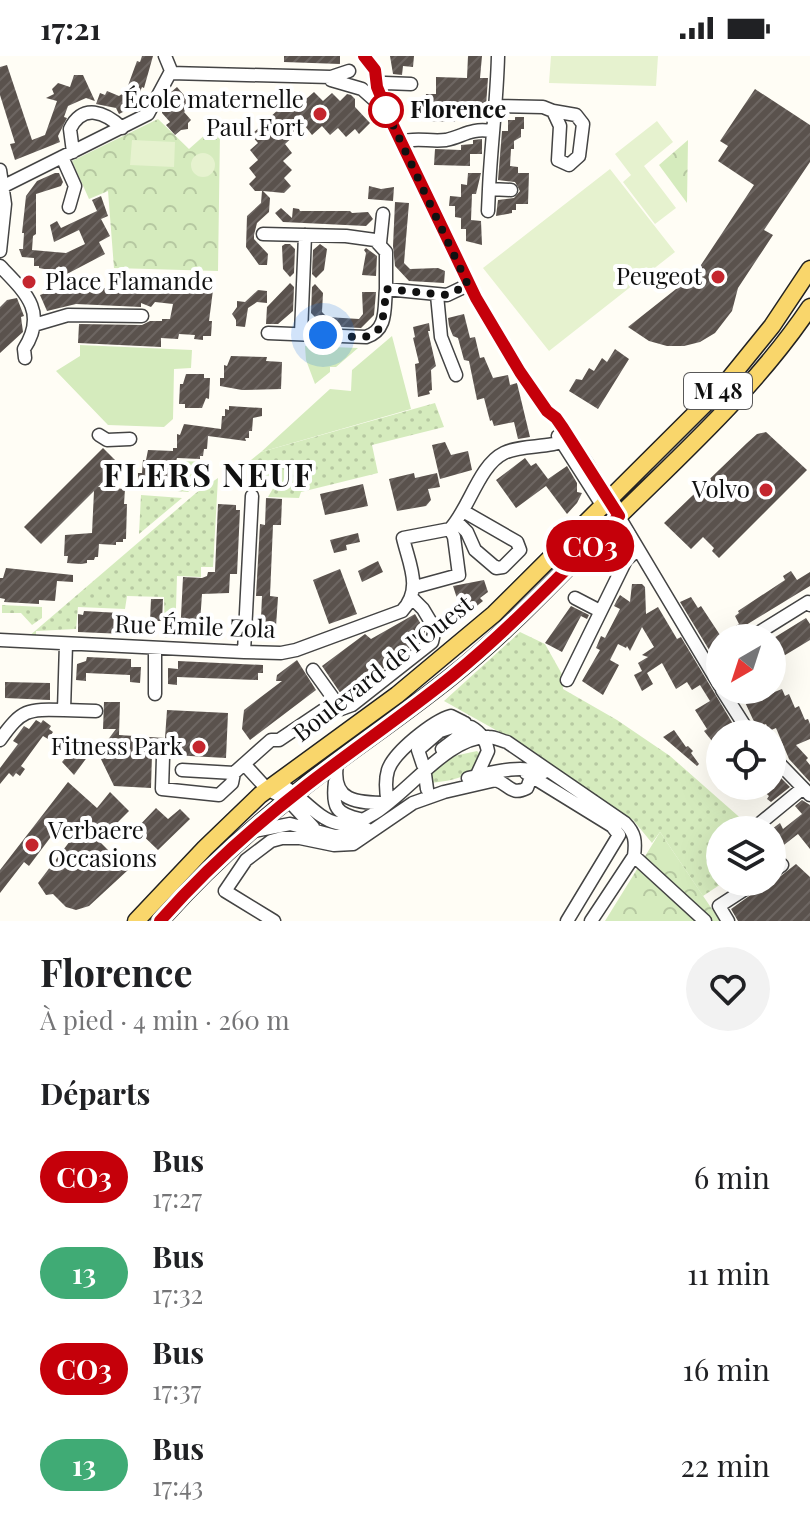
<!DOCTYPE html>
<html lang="fr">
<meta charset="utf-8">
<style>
:root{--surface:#fff;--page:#f2f2f2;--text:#202124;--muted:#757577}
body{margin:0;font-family:"Playfair Display",serif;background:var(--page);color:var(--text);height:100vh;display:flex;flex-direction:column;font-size:30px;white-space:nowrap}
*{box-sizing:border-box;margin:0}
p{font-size:26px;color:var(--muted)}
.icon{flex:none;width:44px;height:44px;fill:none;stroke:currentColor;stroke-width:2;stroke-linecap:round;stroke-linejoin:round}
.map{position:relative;height:865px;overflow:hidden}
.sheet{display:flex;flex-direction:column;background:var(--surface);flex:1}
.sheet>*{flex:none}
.badge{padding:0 16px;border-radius:26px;font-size:28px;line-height:52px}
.needle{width:52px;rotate:219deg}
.buttons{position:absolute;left:706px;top:568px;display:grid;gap:16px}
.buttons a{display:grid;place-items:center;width:80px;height:80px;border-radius:50%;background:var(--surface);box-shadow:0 8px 32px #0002;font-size:40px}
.you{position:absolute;width:40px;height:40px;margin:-20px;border:6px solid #fff;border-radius:50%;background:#1a73e8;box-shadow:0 0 0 12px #1a73e833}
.map>.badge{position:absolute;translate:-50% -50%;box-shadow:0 0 0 4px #fff}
h2{padding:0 40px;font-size:30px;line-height:72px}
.round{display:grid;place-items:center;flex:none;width:84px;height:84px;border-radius:42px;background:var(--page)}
.summary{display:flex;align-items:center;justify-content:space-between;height:136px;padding:0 40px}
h1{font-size:38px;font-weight:700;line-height:60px}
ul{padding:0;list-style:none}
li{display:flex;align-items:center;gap:24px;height:96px;padding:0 40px}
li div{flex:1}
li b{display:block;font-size:30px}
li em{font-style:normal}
li .badge{min-width:88px;font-weight:700;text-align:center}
.status{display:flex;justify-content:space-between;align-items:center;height:56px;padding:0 40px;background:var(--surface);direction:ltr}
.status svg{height:22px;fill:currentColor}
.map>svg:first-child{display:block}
.grass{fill:url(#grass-dots)}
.park{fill:url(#park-crowns)}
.garden{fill:#d5ebbd}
.pitch{fill:#e6f2cf}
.building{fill:url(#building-hatch)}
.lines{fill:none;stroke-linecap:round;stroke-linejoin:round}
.minor-casing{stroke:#444;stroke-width:15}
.major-casing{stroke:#222;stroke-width:19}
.minor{stroke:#fff;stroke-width:12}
.major{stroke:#f9d66b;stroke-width:16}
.line-casing{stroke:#fff;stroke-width:18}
.line{stroke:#c5000a;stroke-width:12}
.walk{stroke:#111;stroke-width:8;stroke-dasharray:0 14.4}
.stop-dot{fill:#fff;stroke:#c5000a;stroke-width:4}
.poi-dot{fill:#c4262e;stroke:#fff;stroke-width:3}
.labels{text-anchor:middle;stroke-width:8;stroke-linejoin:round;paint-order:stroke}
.shield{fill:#fff;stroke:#585858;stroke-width:2}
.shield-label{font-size:22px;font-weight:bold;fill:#111}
.poi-label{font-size:24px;fill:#111;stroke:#fff;text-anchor:end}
.stop-label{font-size:24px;font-weight:bold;fill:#111;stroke:#fff;text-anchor:start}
.street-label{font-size:24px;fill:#111;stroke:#fff}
.district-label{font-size:32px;font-weight:bold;letter-spacing:2px;fill:#111;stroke:#fff}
</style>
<div class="status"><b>17:21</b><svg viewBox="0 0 49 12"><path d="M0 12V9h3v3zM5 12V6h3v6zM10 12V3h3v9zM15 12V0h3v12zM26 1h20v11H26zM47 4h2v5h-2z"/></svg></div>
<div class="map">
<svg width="810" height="865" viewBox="0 0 810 865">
<defs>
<pattern id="grass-dots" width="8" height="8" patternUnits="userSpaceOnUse" patternTransform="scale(2)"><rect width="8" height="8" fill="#d5ebbd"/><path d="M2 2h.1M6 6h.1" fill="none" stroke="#b6c8a1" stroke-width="1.8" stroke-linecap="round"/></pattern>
<pattern id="park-crowns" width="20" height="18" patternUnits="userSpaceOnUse" patternTransform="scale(2)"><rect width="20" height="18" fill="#d5ebbd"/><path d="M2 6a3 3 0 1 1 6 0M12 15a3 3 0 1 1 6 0" fill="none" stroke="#b6c8a1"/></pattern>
<pattern id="building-hatch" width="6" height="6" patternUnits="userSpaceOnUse" patternTransform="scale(2)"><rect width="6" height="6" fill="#5a524d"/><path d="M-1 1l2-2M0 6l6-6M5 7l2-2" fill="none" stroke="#6d6662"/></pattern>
</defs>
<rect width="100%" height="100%" fill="#fffdf5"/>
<!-- grass -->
<path class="grass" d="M 435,347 L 444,371 L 372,389 L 378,417 L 301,436 L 299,442 L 268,441 L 275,429 L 246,408 L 261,396 Z
M 178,405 L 212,406 L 212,416 L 188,436 L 177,435 Z
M 218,422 L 213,511 L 201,511 L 201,521 L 177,520 L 175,582 L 165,582 L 164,541 L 127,540 L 125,553 L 78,551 L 76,573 L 36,575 L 36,582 L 28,581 L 196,437 Z
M 141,439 L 182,442 L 139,478 Z
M 2,549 L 42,551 L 42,562 L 32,569 L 21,557 L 2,557 Z
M 520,576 L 545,588 L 563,620 L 563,633 L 617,664 L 670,700 L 754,774 L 720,774 L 720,826 L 724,826 L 703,840 L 660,776 L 652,787 L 633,764 L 512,683 L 444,645 Z
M 477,695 L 482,700 C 476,722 449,725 430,727 L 429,719 L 454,700 Z"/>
<!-- park -->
<path class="park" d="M 158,63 L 189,93 L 216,69 L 220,76 L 218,215 L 114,212 L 108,135 L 89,143 L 72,105 Z
M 688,84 L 687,147 L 659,109 Z
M 660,776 L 720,865 L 605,865 Z"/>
<!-- garden -->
<path class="garden" d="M 392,280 L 411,353 L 261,396 L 330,333 L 351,335 L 352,314 Z
M 80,289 L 192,294 L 191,312 L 174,313 L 173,363 L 164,371 L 108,369 L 56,315 L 80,300 Z
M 305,290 L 358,292 L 336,311 L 330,311 L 330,316 L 315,328 L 306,304 Z"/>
<!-- pitch -->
<path class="pitch" d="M 551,0 L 658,0 L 656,30 L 549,27 Z
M 657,65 L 673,86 L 644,110 L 676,152 L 655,168 L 623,126 L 631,119 L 615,98 Z
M 132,84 L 175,86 L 174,111 L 130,109 Z
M191 109a12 12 0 1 1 24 0a12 12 0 1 1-24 0Z
M 610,113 L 675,196 L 549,295 L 483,212 Z"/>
<!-- building -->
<path class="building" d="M 142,0 L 153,0 L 144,32 L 142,31 L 137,43 L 139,48 L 119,58 L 116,52 L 96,48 L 100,37 L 105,39 L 107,35 L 119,40 L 126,35 L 137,5 L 140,6 Z
M 284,0 L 340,0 L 340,8 L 284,6 Z
M 390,0 L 414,0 L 413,11 L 403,10 L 402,19 L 393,18 Z
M 468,0 L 482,0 L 480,22 L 488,22 L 486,50 L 456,49 L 455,66 L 422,65 L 422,46 L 425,46 L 426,38 L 436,38 L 436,21 L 467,22 Z
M 7,9 L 32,84 L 45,79 L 57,45 L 46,42 L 54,38 L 52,33 L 58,27 L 70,31 L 74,19 L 83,19 L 95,45 L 86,42 L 68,50 L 64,61 L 67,62 L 58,80 L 60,86 L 15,104 L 10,88 L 15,87 L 0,39 L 0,11 Z
M 177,31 L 189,45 L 184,50 L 187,53 L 184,56 L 191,64 L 188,67 L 188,73 L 181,74 L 175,79 L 166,69 L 170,66 L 162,57 L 162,51 L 173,41 L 170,37 Z
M 755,33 L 810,69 L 810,106 L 764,174 L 773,179 L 738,232 L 732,255 L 715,277 L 700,286 L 684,290 L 667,290 L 649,285 L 628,271 L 695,218 L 754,129 L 718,105 L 728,90 L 720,85 Z
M 299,35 L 306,43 L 314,36 L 323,45 L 332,37 L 340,45 L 347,38 L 351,39 L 355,43 L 355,51 L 370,67 L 359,78 L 355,73 L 346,81 L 338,72 L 330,79 L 322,70 L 312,79 L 305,70 L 285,88 L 292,97 L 283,105 L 292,114 L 284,122 L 291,130 L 284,137 L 263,135 L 270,142 L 269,156 L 257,167 L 254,179 L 254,183 L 268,198 L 267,209 L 259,209 L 246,191 L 247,160 L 261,147 L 262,135 L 255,135 L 249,128 L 256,121 L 249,112 L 258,104 L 250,94 L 258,87 L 251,79 L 281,51 L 275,45 L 284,37 L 290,44 Z
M 515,61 L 524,61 L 524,73 L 521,73 L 521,81 L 514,85 L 514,93 L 511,93 L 510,110 L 518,111 L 518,117 L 529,117 L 528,148 L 516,148 L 516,154 L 512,154 L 512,157 L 496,160 L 498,144 L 514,142 L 520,135 L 515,126 L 498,124 L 502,75 L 508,75 L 508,64 L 515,64 Z
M 482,83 L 482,98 L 470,98 L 470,110 L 434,109 L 435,93 L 461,94 L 461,89 L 473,88 L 473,84 Z
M 55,117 L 59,117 L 63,126 L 61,130 L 36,138 L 36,178 L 33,180 L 32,194 L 66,197 L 85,188 L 79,174 L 54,186 L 50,169 L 57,165 L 61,172 L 97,155 L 92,144 L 101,140 L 108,160 L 101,163 L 110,180 L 99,186 L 105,198 L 65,219 L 59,210 L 55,215 L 39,212 L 39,210 L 34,210 L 34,202 L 22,201 L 19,193 L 23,193 L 24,177 L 22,177 L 26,140 L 37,125 Z
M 468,117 L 481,117 L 476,138 L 472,138 L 471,164 L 481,165 L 482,189 L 466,185 L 466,173 L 461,173 L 461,162 L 455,161 L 455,150 L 449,150 L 450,140 L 461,141 L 461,128 L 467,129 Z
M 369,130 L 381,133 L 394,131 L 393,145 L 368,143 Z
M 395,146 L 409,147 L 404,207 L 410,213 L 438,212 L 445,215 L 444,227 L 409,225 L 395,210 L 393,190 Z
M 281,152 L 292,162 L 293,152 L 299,153 L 300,155 L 350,155 L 352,157 L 368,156 L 373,163 L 366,170 L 283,166 L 275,157 Z
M 285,188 L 290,188 L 295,193 L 294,217 L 290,221 L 283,213 L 282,190 Z
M 320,188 L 327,193 L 324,214 L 316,222 L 312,218 L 313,194 Z
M 366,192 L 377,200 L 376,220 L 362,219 L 366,197 L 364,194 Z
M 148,226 L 156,226 L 155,231 L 172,231 L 172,227 L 181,227 L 184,232 L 197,233 L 197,228 L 205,229 L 205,233 L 213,234 L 209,265 L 212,265 L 211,280 L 203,280 L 203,284 L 194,283 L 195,279 L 179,278 L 178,283 L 161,282 L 161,291 L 78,287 L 79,268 L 142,269 L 150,265 L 162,265 L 162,263 L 170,263 L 173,248 L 155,246 L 151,251 L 141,247 L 141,251 L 76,248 L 47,255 L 40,239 L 64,230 L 139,234 L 139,230 L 147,230 Z
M 290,227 L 294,231 L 293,255 L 278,268 L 266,268 L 267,251 Z
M 315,228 L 323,237 L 322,256 L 327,261 L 359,263 L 363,258 L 362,236 L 376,236 L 374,259 L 361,272 L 324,270 L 311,257 L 312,231 Z
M 258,234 L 267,235 L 267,247 L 257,246 L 248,252 L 245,271 L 236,270 L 236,264 L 232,258 L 237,251 L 237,245 L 245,246 Z
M 17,242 L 24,260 L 21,261 L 23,276 L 0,297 L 0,251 L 7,244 Z
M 464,258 L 470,282 L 475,281 L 480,302 L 484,301 L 493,322 L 508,319 L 510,329 L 517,327 L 530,381 L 518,383 L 514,366 L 494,370 L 492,364 L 490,365 L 484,342 L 477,344 L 469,305 L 464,304 L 458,282 L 453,280 L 449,270 L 448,262 Z
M 429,267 L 430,275 L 428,275 L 436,310 L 431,314 L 432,334 L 429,335 L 430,338 L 418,341 L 415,308 L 419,307 L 413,282 L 415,281 L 413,271 Z
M 615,293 L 629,303 L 598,353 L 569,335 L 576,323 L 582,324 L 589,312 L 594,315 L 602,302 L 607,306 Z
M 231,300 L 267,301 L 266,305 L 282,306 L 281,333 L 242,334 L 220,330 L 220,322 L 224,322 L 224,309 L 227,310 Z
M 186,318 L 204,318 L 204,322 L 210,322 L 209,343 L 206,342 L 202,352 L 185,352 L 185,348 L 179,348 L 180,328 L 183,328 Z
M 229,350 L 262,352 L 262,360 L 253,362 L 252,375 L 249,375 L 249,382 L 245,382 L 246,385 L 208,380 L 207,393 L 204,393 L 203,400 L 200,400 L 200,403 L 177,402 L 172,419 L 169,418 L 166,428 L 148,428 L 148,424 L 138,424 L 138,417 L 142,417 L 143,404 L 146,404 L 148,394 L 173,395 L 173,392 L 177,392 L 177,378 L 180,379 L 184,368 L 221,373 L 222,360 L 225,360 L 225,353 L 229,354 Z
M 766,376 L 807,414 L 719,502 L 712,495 L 714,492 L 703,481 L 691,493 L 664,467 L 747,387 L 757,378 Z
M 445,386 L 451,399 L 468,395 L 472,414 L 440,423 L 432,389 Z
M 103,392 L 120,409 L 98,431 L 125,433 L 124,448 L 127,448 L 126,483 L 123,483 L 123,486 L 116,486 L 116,489 L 99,488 L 98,501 L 95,501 L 94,504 L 87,504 L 87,507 L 81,508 L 67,507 L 68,500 L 64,500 L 65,479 L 92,477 L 94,435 L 41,488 L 24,471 Z
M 525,402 L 531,410 L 536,407 L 548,423 L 567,410 L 577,427 L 577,436 L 582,437 L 577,447 L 567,458 L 546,430 L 516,452 L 496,424 Z
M 414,417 L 415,422 L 437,417 L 440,431 L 428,433 L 431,444 L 426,450 L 397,455 L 389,423 Z
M 363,428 L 368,450 L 325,459 L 320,438 Z
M 266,442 L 282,443 L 281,469 L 273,469 L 270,540 L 278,541 L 275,585 L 260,584 L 262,540 L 256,540 L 260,468 L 265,469 Z
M 218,448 L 236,449 L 236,454 L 240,454 L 237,518 L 230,518 L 229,537 L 202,538 L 199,581 L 180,580 L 183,521 L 202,522 L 207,520 L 208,516 L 215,516 Z
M 358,477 L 360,486 L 346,489 L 347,494 L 334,497 L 330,484 Z
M 378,505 L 383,516 L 362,526 L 358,515 Z
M 6,512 L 73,519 L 73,526 L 57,525 L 55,545 L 39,544 L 39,548 L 4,546 L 5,543 L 0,542 L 0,522 L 3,522 Z
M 340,513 L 357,558 L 329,568 L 313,524 Z
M 791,515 L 797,524 L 810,516 L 810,530 L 746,569 L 748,572 L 739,579 L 734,571 L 739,568 L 735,560 L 739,557 L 738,555 L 785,524 L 783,520 Z
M 484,524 L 488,536 L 480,542 L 483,545 L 463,561 L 453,530 Z
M 632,528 L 642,528 L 645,531 L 646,558 L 658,551 L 677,583 L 681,581 L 739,678 L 720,678 L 720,695 L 704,675 L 707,673 L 695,654 L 710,645 L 700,629 L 692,634 L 687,626 L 676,633 L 662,607 L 647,617 L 653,628 L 642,635 L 634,619 L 642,615 L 638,607 L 648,601 L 642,599 L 654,591 L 642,571 L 630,595 L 627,590 L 626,592 L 618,588 L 610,604 L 619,609 L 603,639 L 582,625 L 600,594 L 596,592 L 601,580 L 605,582 L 620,553 L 614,550 L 617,544 L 620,539 L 630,546 Z
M 691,541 L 698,552 L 701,550 L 720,579 L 720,591 L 711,597 L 680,546 Z
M 151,543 L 163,543 L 162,565 L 150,565 Z
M 571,550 L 589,559 L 587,563 L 581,560 L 562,596 L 545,587 Z
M 84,555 L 120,557 L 119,560 L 124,561 L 124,578 L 78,576 L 78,558 L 83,559 Z
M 415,558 L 425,575 L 424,581 L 383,613 L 380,609 L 341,638 L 322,610 L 365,578 L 371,583 Z
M 806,562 L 810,568 L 810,584 L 772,607 L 772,583 Z
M 87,601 L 131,603 L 131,611 L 141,611 L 140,627 L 130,626 L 130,619 L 86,617 L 86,625 L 76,624 L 77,608 L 86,605 Z
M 297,604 L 316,634 L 250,684 L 242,673 L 244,654 L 282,625 L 276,625 L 277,619 Z
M 178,605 L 263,609 L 263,617 L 258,617 L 258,624 L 177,621 L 177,629 L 168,628 L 168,612 L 178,613 Z
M 5,626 L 50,627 L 50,644 L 5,642 Z
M 782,633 L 785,640 L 789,638 L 795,652 L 799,650 L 805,664 L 808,663 L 810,668 L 810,683 L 796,689 L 808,702 L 806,704 L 810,709 L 810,726 L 789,703 L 776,672 L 769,675 L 766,668 L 757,672 L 743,642 L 740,644 L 734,634 L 756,634 L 753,636 L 756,641 L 761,639 L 762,641 Z
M 104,646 L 120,646 L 119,679 L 165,682 L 167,654 L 228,657 L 226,702 L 172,699 L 167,693 L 159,693 L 152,698 L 151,732 L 114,730 L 98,697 L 116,673 L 103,673 Z
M 36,664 L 41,667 L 43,664 L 51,670 L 49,673 L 53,676 L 48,683 L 43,680 L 21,710 L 25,713 L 20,720 L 16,717 L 13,721 L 9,717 L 0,728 L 0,712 L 18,688 L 13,685 L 24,670 L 29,673 Z
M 674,674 L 686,691 L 688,690 L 693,695 L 691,697 L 699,708 L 697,710 L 663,681 Z
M 70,688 L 88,700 L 74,719 L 62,706 L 67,700 L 63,697 Z
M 772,713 L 790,731 L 771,746 L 767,743 L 769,740 L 758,730 L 772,730 Z
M 68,726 L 97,752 L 110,736 L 129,755 L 99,785 L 128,814 L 89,850 L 76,854 L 66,851 L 53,838 L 46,839 L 38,827 L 70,785 L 56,774 L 29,810 L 24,806 L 0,837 L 0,814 Z
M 802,744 L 810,749 L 810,793 L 798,778 L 780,792 L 772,784 L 772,773 L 780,767 L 783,773 L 802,758 L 795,750 Z
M 156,752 L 168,763 L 180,753 L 190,763 L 158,794 L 136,773 Z
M 796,808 L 810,821 L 810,865 L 738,865 L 731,853 L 769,826 L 777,823 Z"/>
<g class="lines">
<!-- minor casing -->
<g class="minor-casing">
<path id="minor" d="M 165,0 L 172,17
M 364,0 L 375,14 L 376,28 L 391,65 L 476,242 L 520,316 L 547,355 L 556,362 L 588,409 L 720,630
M 498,0 C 497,45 491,88 489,133 L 511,134
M 331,24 L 362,33 L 380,49
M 379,34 L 385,27 L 411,28
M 497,50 L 543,51 L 553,55 L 560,70 L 558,104 L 569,109 L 579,100 L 583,68 L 576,59 L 553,55
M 400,86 C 416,81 430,86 446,84 C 464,80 470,72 491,75
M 73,96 L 70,73 C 83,47 105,56 122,72
M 62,101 L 75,130 L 69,151
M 0,114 L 5,148 L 0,195
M 4,130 L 148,58 L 170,17 L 331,21 L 349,15
M 488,155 L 489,133
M 263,178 L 346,180 L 375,184 L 386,196 L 386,233
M 380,187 L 383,158
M 0,210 C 25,236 48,256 24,293 L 25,302
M 437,239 L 441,281 L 456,319
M 34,269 L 68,259 L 142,260
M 268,277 L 366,281 C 388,274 384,252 386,233 L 447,239 L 468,229
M 301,278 L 305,179
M 99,379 L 107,384 L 130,383
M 558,380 L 604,452
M 457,466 L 467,476 L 475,494 L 496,512 L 503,511 L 520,494 L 517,486 L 463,455
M 415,531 L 459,519 L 454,481 L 450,473
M 575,542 L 600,555
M 750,582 L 808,546 L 810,549
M 0,584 L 244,596 L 281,597 L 296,594 L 402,555 C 423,533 409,508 403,482 L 450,473 C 469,453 479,409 504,397 C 525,387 549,394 570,382
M 244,596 L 252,440
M 313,614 L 341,653 L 352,649 L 432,586 L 435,573 L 423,553 L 412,542
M 567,624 L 626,504 L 638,493
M 722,634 L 750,678
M 155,638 L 155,593
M 64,654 L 96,655
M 0,684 C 22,653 27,653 64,654 L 66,588
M 442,693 L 471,671 C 480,676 486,684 488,695 L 476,721
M 772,700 L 810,739
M 163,701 L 162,733 L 219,739 L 232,727 L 234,717 L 244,708
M 337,708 C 331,746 357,747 388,747 C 386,737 385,724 388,714 C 394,696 433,665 451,660 L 463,666
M 423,709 L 418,694 L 440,675 L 465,667
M 424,711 L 427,733
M 182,714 L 234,717
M 526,717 L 612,770 L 619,779 L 567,865
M 468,722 C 495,716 516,709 544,716
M 276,726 C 298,735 316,763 337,767 C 385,778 435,679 489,681 C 495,681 502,685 507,686 L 625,767 C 635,777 636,785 634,800 L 591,865
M 335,726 C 332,751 336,758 360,763
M 758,769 L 803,732
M 313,771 L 288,744 L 267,733 L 244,708 L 271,684 L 279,684 L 325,653 L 341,653
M 254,775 L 290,768 L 335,780 L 352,778 L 367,773
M 634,800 L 705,865
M 772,816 L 782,809
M 274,865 L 225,835 L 246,804 L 271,785 L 282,782 L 300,782 L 334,789 L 353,788 L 413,747 L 444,736 L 496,724 C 510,729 511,740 527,732 L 531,721
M 728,865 L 719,850 L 756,826"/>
</g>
<!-- major casing -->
<g class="major-casing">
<path id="major" d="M 136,865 L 205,792 L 260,739 L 397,639 L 494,558 L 725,328 L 772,270 L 810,213
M 160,865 C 205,814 254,770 306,729 C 354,692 405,658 452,620 C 512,572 563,515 618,461 C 686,394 756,331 810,251"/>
</g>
<!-- minor -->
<use href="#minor" class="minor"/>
<!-- major -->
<use href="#major" class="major"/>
</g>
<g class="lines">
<!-- line casing -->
<g class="line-casing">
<path id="line" d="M 160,865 C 204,815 254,770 307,729 C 355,692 405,658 452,620 C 512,571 564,515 619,460 L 563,372 L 556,362 L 547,355 L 520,316 L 476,242 L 391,65 L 377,31 L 375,14 L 364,0"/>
</g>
<!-- line -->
<use href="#line" class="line"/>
<!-- walk -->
<path class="walk" d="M 323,279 C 376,281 382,291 386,233 L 447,239 L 468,229 L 386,54"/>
</g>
<!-- markers -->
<circle class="stop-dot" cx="386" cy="54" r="16"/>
<g class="poi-dot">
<circle cx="320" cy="58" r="8"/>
<circle cx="718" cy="221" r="8"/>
<circle cx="29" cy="226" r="8"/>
<circle cx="766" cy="434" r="8"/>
<circle cx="199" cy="691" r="8"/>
<circle cx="32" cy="789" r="8"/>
</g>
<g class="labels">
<!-- shield labels -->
<rect class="shield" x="684" y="317" width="68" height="36" rx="6"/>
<g class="shield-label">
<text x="718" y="343">M 48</text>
</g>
<!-- poi labels -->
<g class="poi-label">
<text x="304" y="52">École maternelle<tspan x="304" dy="28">Paul Fort</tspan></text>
<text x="702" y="229">Peugeot</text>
<text x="45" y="234" text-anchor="start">Place Flamande</text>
<text x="750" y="442">Volvo</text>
<text x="183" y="699">Fitness Park</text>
<text x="48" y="783" text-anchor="start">Verbaere<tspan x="48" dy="28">Occasions</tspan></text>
</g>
<!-- stop labels -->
<g class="stop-label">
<text x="410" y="62">Florence</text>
</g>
<!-- street labels -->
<g class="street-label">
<text transform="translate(195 571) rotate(2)" y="8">Rue Émile Zola</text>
<text transform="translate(383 613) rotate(-38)" y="8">Boulevard de l'Ouest</text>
</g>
<!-- district labels -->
<g class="district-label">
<text x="209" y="431">FLERS NEUF</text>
</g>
</g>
</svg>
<div class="buttons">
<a><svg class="needle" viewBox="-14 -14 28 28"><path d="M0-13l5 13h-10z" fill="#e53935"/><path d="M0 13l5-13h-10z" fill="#757577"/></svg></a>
<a><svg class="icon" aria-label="locate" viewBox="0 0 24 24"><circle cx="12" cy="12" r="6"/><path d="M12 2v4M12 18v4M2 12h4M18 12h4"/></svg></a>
<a><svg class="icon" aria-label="layers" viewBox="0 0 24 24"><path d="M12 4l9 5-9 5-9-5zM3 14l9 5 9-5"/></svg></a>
</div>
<div class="you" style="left:323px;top:279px"></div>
<b class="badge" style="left:590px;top:490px;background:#c5000a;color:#fff">CO3</b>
</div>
<section class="sheet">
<div class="summary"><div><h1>Florence</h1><p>À pied · 4 min · 260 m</p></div><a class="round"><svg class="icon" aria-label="heart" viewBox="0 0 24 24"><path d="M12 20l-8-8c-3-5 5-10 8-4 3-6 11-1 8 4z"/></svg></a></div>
<h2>Départs</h2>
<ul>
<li><span class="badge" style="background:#c5000a;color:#fff">CO3</span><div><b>Bus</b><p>17:27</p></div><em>6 min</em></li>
<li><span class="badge" style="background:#40ab75;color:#fff">13</span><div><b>Bus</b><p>17:32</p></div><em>11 min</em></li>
<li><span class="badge" style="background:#c5000a;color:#fff">CO3</span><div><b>Bus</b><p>17:37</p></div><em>16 min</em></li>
<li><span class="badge" style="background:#40ab75;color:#fff">13</span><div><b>Bus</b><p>17:43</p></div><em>22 min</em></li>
</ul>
</section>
